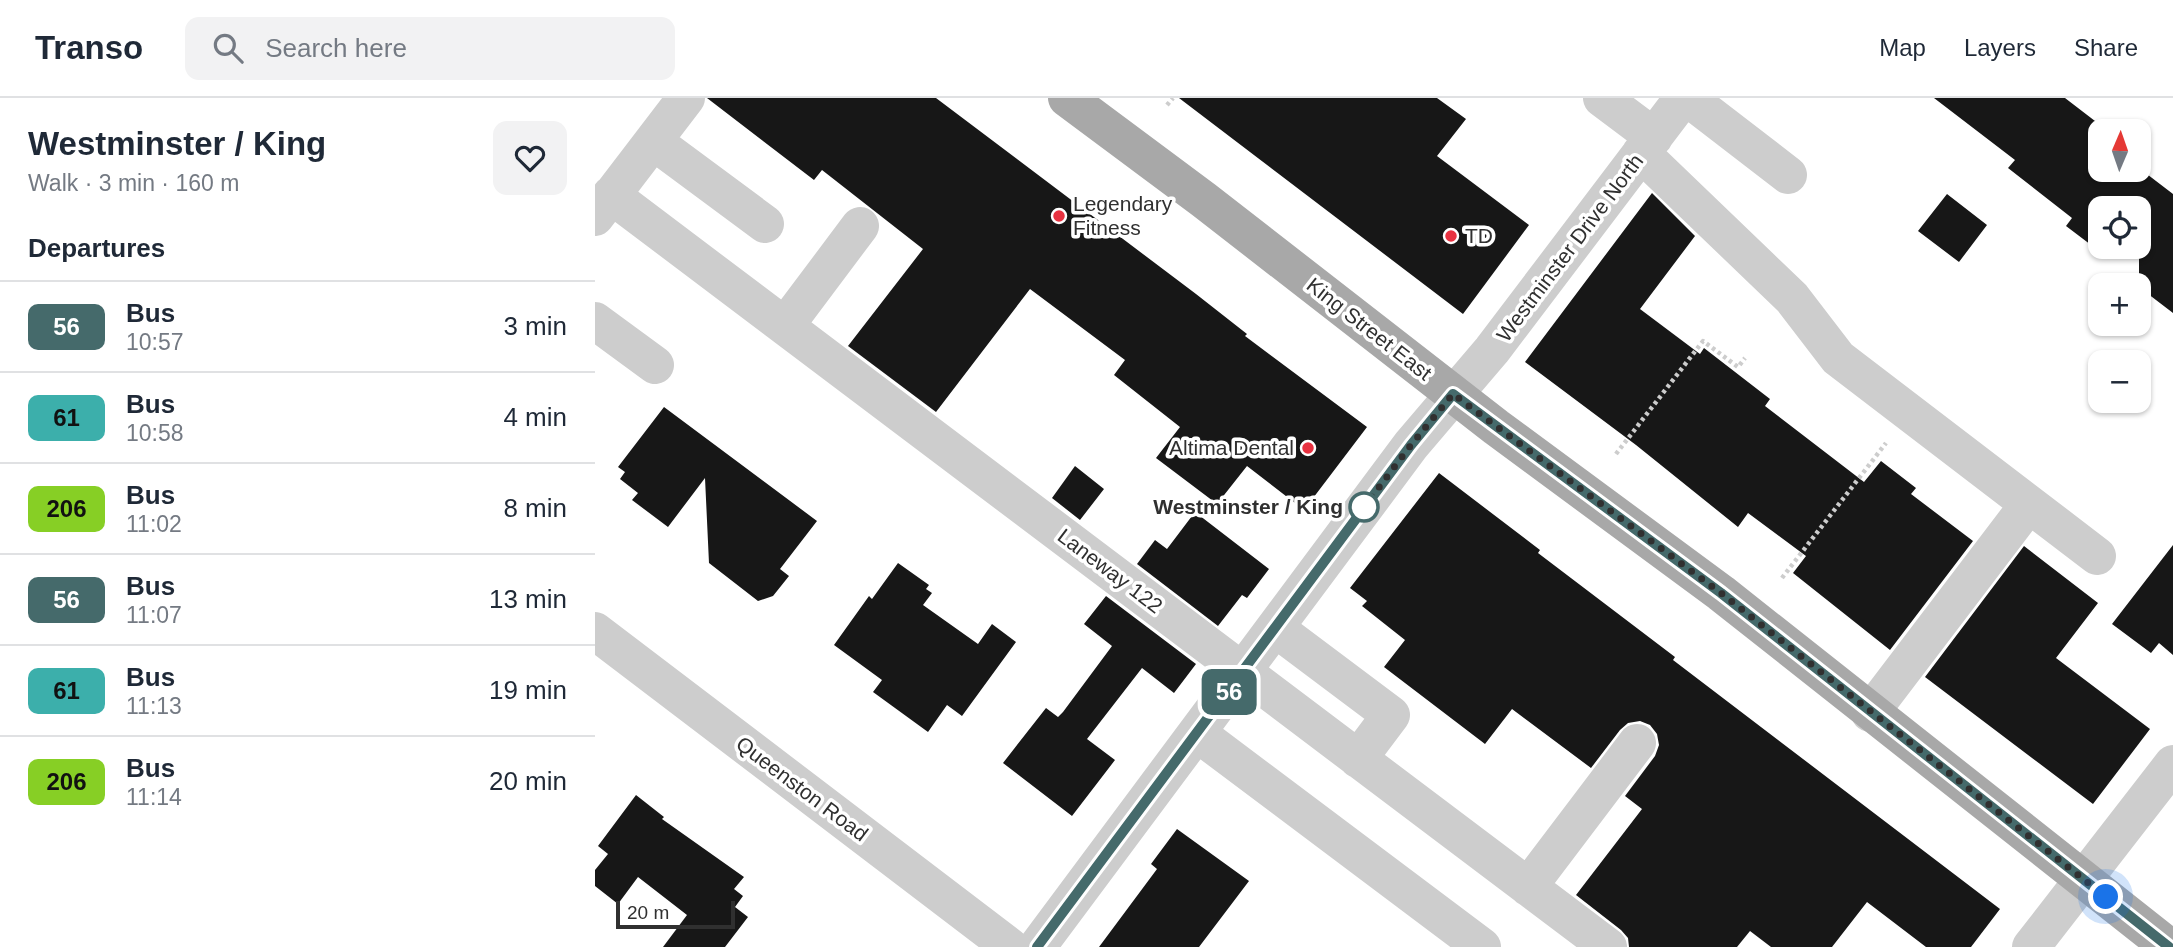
<!DOCTYPE html>
<meta charset="utf-8">
<style>
:root{--surface:#fff;--page:#f2f2f3;--text:#1f2937;--muted:#747a83;--line:#e0e1e3}
body{margin:0;font-family:Helvetica,sans-serif;background:var(--page);color:var(--text);height:100vh;display:flex;flex-direction:column;font-size:26px;white-space:nowrap}
*{box-sizing:border-box;margin:0}
p{font-size:23px;color:var(--muted)}
.icon{flex:none;width:38px;height:38px;fill:none;stroke:currentColor;stroke-width:2;stroke-linecap:round;stroke-linejoin:round}
.map{position:relative;flex:1;overflow:hidden}
.details{display:flex;flex-direction:column;background:var(--surface);width:595px}
.details>*{flex:none}
.badge{padding:0 14px;border-radius:10px;font-size:24px;line-height:46px}
.needle{width:46px;rotate:2deg}
.tools{position:absolute;left:1493px;top:21px;display:grid;gap:14px}
.tools a{display:grid;place-items:center;width:63px;height:63px;border-radius:14px;background:var(--surface);box-shadow:0 2px 5px #0004;font-size:35px}
.scale{position:absolute;left:21px;bottom:18px;width:119px;box-sizing:border-box;padding-left:7px;border:4px solid #303030;border-top:0;font-size:19px;line-height:24px;white-space:nowrap;color:#303030;-webkit-text-stroke:5px #fff;paint-order:stroke}
.you{position:absolute;width:35px;height:35px;margin:-18px;border:5px solid #fff;border-radius:50%;background:#1a73e8;box-shadow:0 0 0 10px #1a73e833}
.map>.badge{position:absolute;translate:-50% -50%;box-shadow:0 0 0 4px #fff}
h2{padding:0 28px;font-size:26px;line-height:63px}
.round{display:grid;place-items:center;flex:none;width:74px;height:74px;border-radius:14px;background:var(--page)}
.head{display:flex;align-items:center;justify-content:space-between;height:119px;padding:0 28px}
h1{font-size:33px;font-weight:800;line-height:52px}
ul{padding:0;list-style:none}
li{display:flex;align-items:center;gap:21px;height:91px;padding:0 28px;border-top:2px solid var(--line)}
li div{flex:1}
li b{display:block;font-size:26px}
li em{font-style:normal}
li .badge{min-width:77px;font-weight:700;text-align:center}
header{display:flex;align-items:center;gap:42px;box-sizing:border-box;height:98px;padding:0 35px;background:var(--surface);border-bottom:2px solid var(--line)}
header strong{font-size:33px}
nav{display:flex;gap:38px;margin-inline-start:auto;font-size:24px}
.search{width:490px;height:63px;background:var(--page);display:flex;align-items:center;gap:18px;box-sizing:border-box;padding:0 24px;border-radius:14px;color:var(--muted);font-size:26px}
main{display:flex;flex:1;min-height:0}
.map>svg:first-child{display:block}
.building{fill:#171717}
.lines{fill:none;stroke-linecap:round;stroke-linejoin:round}
.path{stroke:#cdcdcd;stroke-width:4.5;stroke-dasharray:3.5 3.5;stroke-linecap:butt}
.minor{stroke:#cdcdcd;stroke-width:38}
.major{stroke:#a8a8a8;stroke-width:38}
.line-casing{stroke:#fff;stroke-width:16}
.line{stroke:#456a6b;stroke-width:10}
.walk{stroke:#303030;stroke-width:7;stroke-dasharray:0 12.6}
.poi-dot{fill:#e83140;stroke:#fff;stroke-width:2.5}
.stop-dot{fill:#fff;stroke:#456a6b;stroke-width:3.5}
.labels{text-anchor:middle;stroke-width:7;stroke-linejoin:round;paint-order:stroke}
.poi-label{font-size:21px;fill:#303030;stroke:#fff;text-anchor:start}
.street-label{font-size:21px;fill:#303030;stroke:#fff}
.stop-label{font-size:21px;font-weight:bold;fill:#303030;stroke:#fff;text-anchor:end}
</style>
<header>
<strong>Transo</strong>
<div class="search"><svg class="icon" aria-label="search" viewBox="0 0 24 24"><circle cx="10" cy="10" r="6"/><path d="M15 15l6 6"/></svg>Search here</div>
<nav><a>Map</a><a>Layers</a><a>Share</a></nav>
</header>
<main>
<section class="details">
<div class="head"><div><h1>Westminster / King</h1><p>Walk · 3 min · 160 m</p></div><a class="round"><svg class="icon" aria-label="heart" viewBox="0 0 24 24"><path d="M12 20l-8-8c-3-5 5-10 8-4 3-6 11-1 8 4z"/></svg></a></div>
<h2>Departures</h2>
<ul>
<li><span class="badge" style="background:#456a6b;color:#fff">56</span><div><b>Bus</b><p>10:57</p></div><em>3 min</em></li>
<li><span class="badge" style="background:#3cafab;color:#111">61</span><div><b>Bus</b><p>10:58</p></div><em>4 min</em></li>
<li><span class="badge" style="background:#87cf25;color:#111">206</span><div><b>Bus</b><p>11:02</p></div><em>8 min</em></li>
<li><span class="badge" style="background:#456a6b;color:#fff">56</span><div><b>Bus</b><p>11:07</p></div><em>13 min</em></li>
<li><span class="badge" style="background:#3cafab;color:#111">61</span><div><b>Bus</b><p>11:13</p></div><em>19 min</em></li>
<li><span class="badge" style="background:#87cf25;color:#111">206</span><div><b>Bus</b><p>11:14</p></div><em>20 min</em></li>
</ul>
</section>
<div class="map">
<svg width="1578" height="849" viewBox="0 0 1578 849">
<rect width="100%" height="100%" fill="#fff"/>
<!-- building -->
<path class="building" d="M 112,0 L 341,0 L 601,196 L 652,236 L 650,238 L 772,329 L 709,412 L 652,368 L 622,406 L 561,360 L 585,329 L 519,277 L 530,262 L 435,191 L 341,314 L 253,248 L 328,151 L 227,72 L 219,82 Z
M 584,0 L 842,0 L 871,21 L 842,58 L 934,127 L 868,216 Z
M 1339,0 L 1470,0 L 1513,33 L 1495,33 L 1505,41 L 1505,72 L 1544,72 L 1544,70 L 1578,96 L 1578,215 L 1544,189 L 1544,103 L 1538,110 L 1505,110 L 1505,149 L 1507,149 L 1504,153 L 1471,128 L 1477,120 L 1413,70 L 1420,62 Z
M 1057,95 L 1100,138 L 1045,211 L 1105,256 L 1109,250 L 1175,301 L 1170,308 L 1269,384 L 1286,363 L 1321,390 L 1316,396 L 1378,443 L 1295,552 L 1198,475 L 1211,458 L 1153,415 L 1143,429 L 1041,347 L 930,264 Z
M 1352,96 L 1392,127 L 1364,164 L 1323,133 Z
M 69,309 L 222,423 L 185,471 L 194,478 L 178,498 L 163,503 L 114,465 L 110,380 L 73,429 L 37,402 L 43,395 L 25,381 L 30,374 L 23,369 Z
M 480,368 L 509,391 L 485,422 L 457,400 Z
M 844,375 L 945,452 L 943,455 L 1080,559 L 1078,562 L 1405,811 L 1376,849 L 1331,849 L 1272,804 L 1237,849 L 1176,849 L 1155,833 L 1142,849 L 1034,849 L 1033,840 L 1026,832 L 981,797 L 1047,711 L 1030,698 L 1060,658 L 1064,647 L 1062,636 L 1055,627 L 1045,623 L 1033,625 L 1025,632 L 996,670 L 917,611 L 890,646 L 789,569 L 810,542 L 767,508 L 772,503 L 755,490 Z
M 600,414 L 674,471 L 652,500 L 647,497 L 623,528 L 542,466 L 560,442 L 572,451 Z
M 1578,447 L 1578,557 L 1564,545 L 1556,555 L 1517,526 Z
M 1429,448 L 1503,505 L 1461,560 L 1555,631 L 1498,706 L 1330,579 Z
M 303,465 L 334,487 L 331,491 L 337,495 L 328,507 L 383,546 L 397,526 L 421,544 L 367,618 L 352,607 L 333,634 L 278,594 L 287,582 L 239,547 L 274,498 L 277,501 Z
M 511,498 L 601,566 L 579,595 L 547,570 L 492,641 L 520,662 L 477,718 L 408,665 L 451,610 L 463,619 L 468,614 L 517,548 L 489,526 Z
M 41,697 L 69,719 L 67,721 L 149,779 L 139,791 L 148,798 L 140,809 L 153,819 L 130,849 L 68,849 L 92,817 L 43,779 L 23,806 L 0,788 L 0,772 L 13,756 L 3,748 Z
M 582,731 L 654,783 L 604,849 L 504,849 L 562,771 L 556,766 Z"/>
<g class="lines">
<!-- path -->
<path class="path" d="M 572,7 L 578,0
M 1021,356 L 1108,243 L 1143,269 L 1150,260
M 1187,480 L 1291,345"/>
<!-- minor -->
<path class="minor" d="M 1007,0 L 1059,39
M 1093,0 L 1193,77
M 58,43 L 170,126
M 1046,55 L 1197,200 L 1243,260 L 1502,458
M 16,97 L 1013,849
M 0,119 L 91,0
M 0,223 L 60,267
M 190,228 L 265,128
M 680,530 L 796,617 L 763,661
M 0,533 L 415,849
M 1275,615 L 1434,406
M 602,635 L 887,849
M 933,789 L 1042,645
M 442,849 L 816,347 L 897,252 L 1088,0
M 1436,849 L 1578,666"/>
<!-- major -->
<path class="major" d="M 472,0 L 609,102 L 901,329 L 1126,495 L 1574,849"/>
</g>
<g class="lines">
<!-- line casing -->
<g class="line-casing">
<path id="line" d="M 442,849 L 816,347 L 858,296 L 1126,495 L 1574,849"/>
</g>
<!-- line -->
<use href="#line" class="line"/>
<!-- walk -->
<path class="walk" d="M 769,409 L 816,347 L 858,296 L 1126,495 L 1511,799"/>
</g>
<!-- markers -->
<g class="poi-dot">
<circle cx="464" cy="118" r="7"/>
<circle cx="856" cy="138" r="7"/>
<circle cx="713" cy="350" r="7"/>
</g>
<circle class="stop-dot" cx="769" cy="409" r="14"/>
<g class="labels">
<!-- poi labels -->
<g class="poi-label">
<text x="478" y="113">Legendary<tspan x="478" dy="24">Fitness</tspan></text>
<text x="870" y="145">TD</text>
<text x="699" y="357" text-anchor="end">Altima Dental</text>
</g>
<!-- street labels -->
<g class="street-label">
<text transform="translate(975 150) rotate(-53)" y="7">Westminster Drive North</text>
<text transform="translate(774 231) rotate(38)" y="7">King Street East</text>
<text transform="translate(515 473) rotate(37)" y="7">Laneway 122</text>
<text transform="translate(207 691) rotate(37)" y="7">Queenston Road</text>
</g>
<!-- stop labels -->
<g class="stop-label">
<text x="748" y="416">Westminster / King</text>
</g>
</g>
</svg>
<div class="tools">
<a><svg class="needle" viewBox="-14 -14 28 28"><path d="M0-13l5 13h-10z" fill="#e53935"/><path d="M0 13l5-13h-10z" fill="#747a83"/></svg></a>
<a><svg class="icon" aria-label="locate" viewBox="0 0 24 24"><circle cx="12" cy="12" r="6"/><path d="M12 2v4M12 18v4M2 12h4M18 12h4"/></svg></a>
<a>+</a>
<a>−</a>
</div>
<div class="scale">20 m</div>
<div class="you" style="left:1511px;top:799px"></div>
<b class="badge" style="left:634px;top:594px;background:#456a6b;color:#fff">56</b>
</div>
</main>
